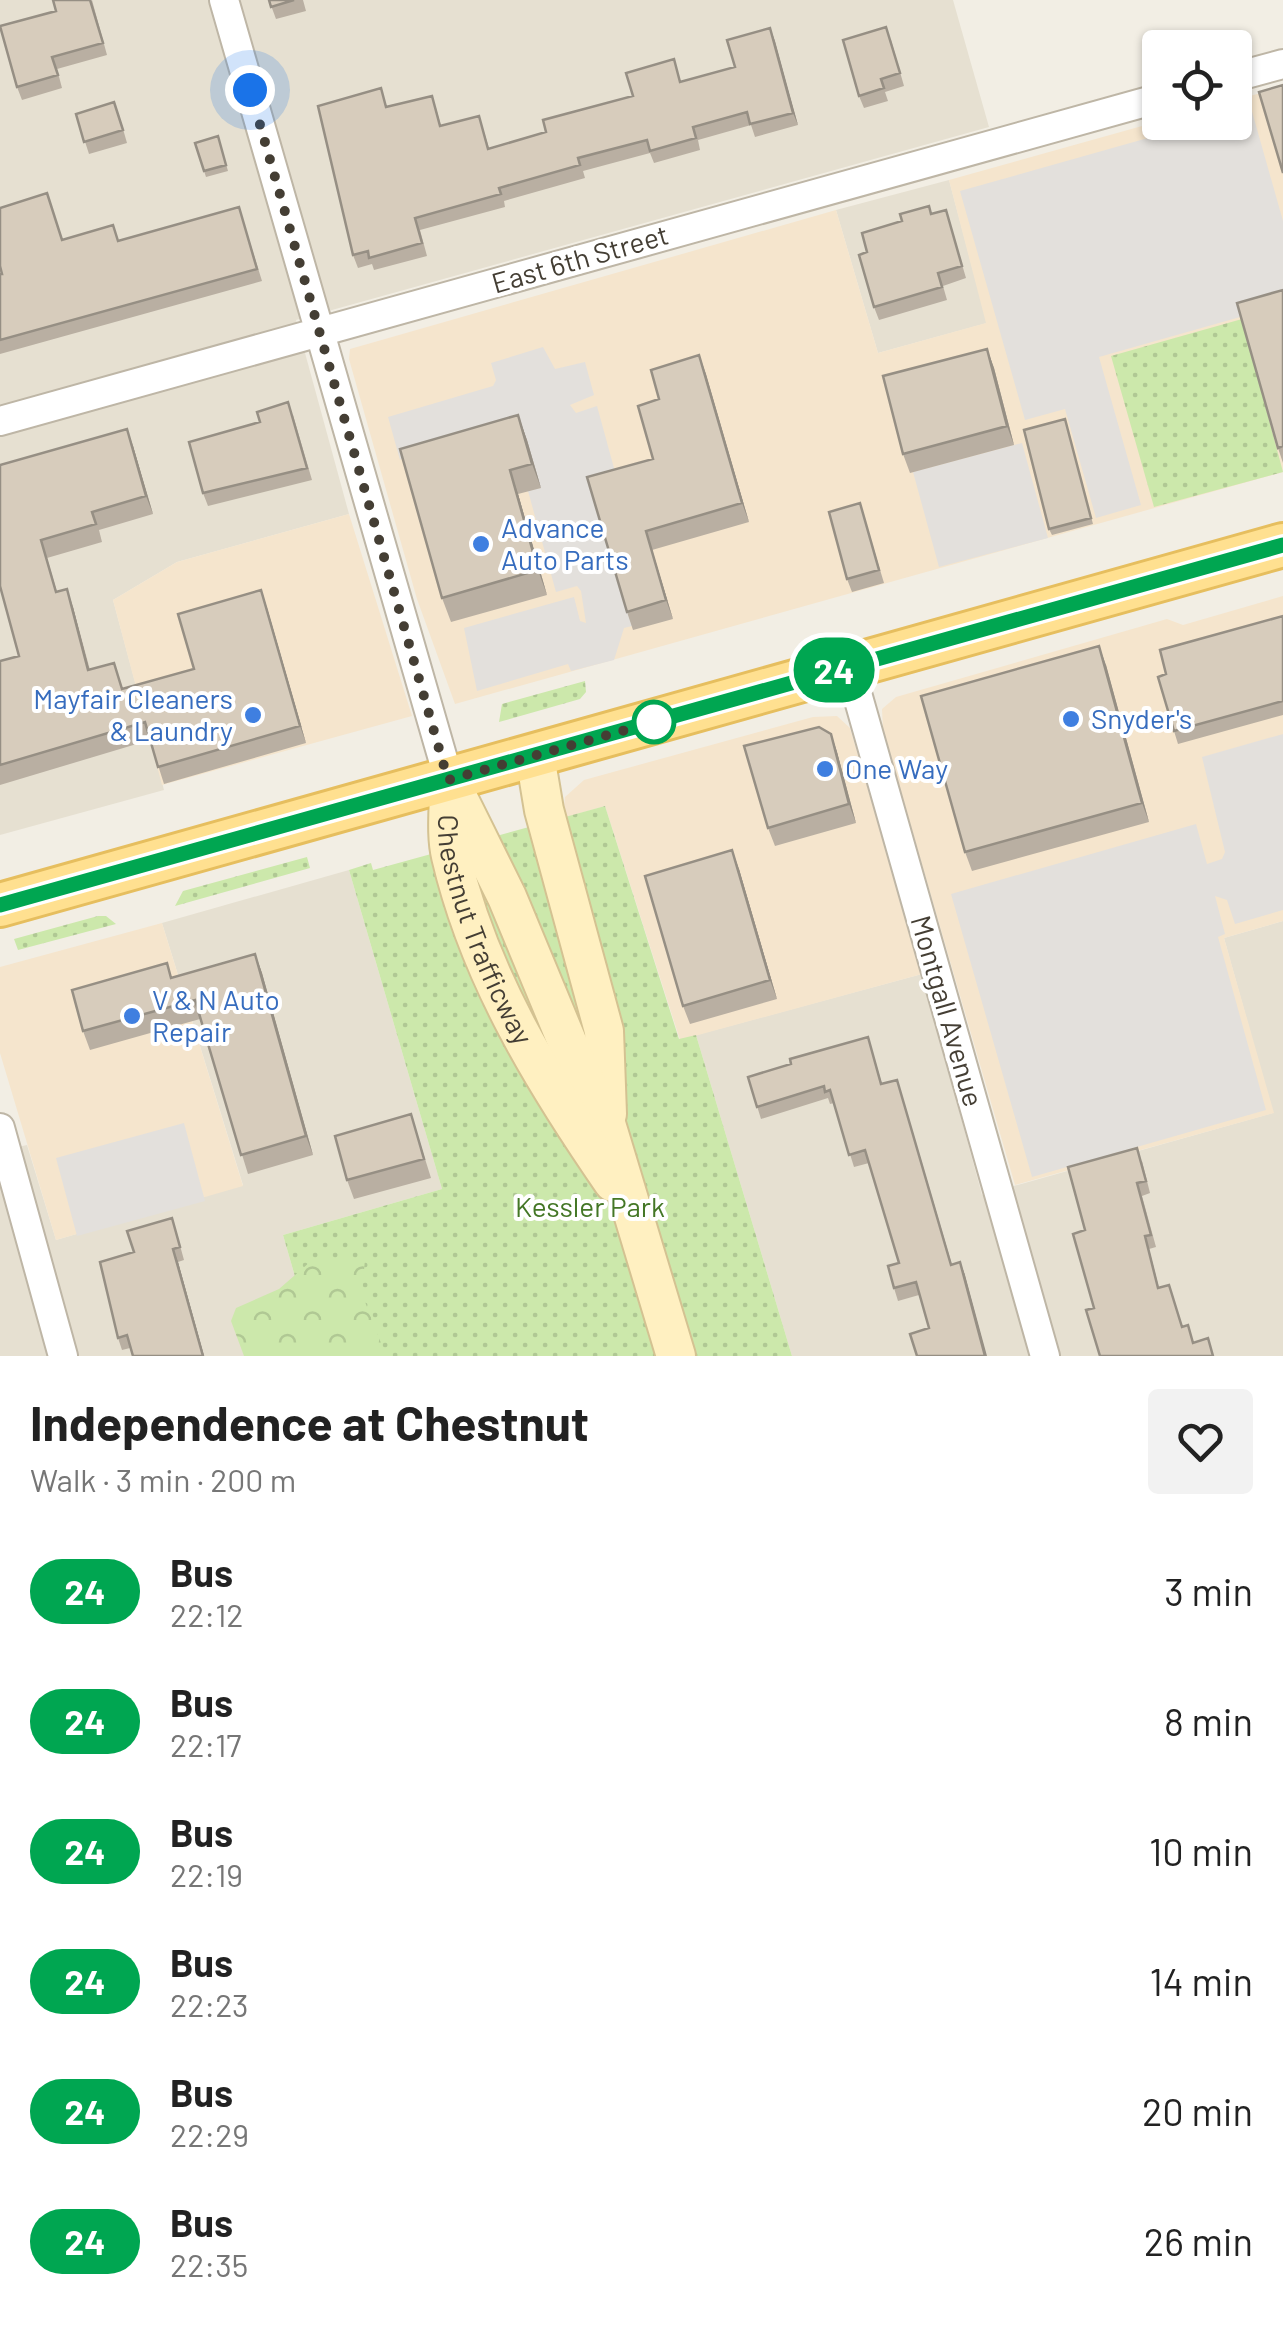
<!DOCTYPE html>
<meta charset="utf-8">
<style>
:root{--surface:#fff;--page:#f2f2f2;--text:#222;--muted:#767676}
body{margin:0;font-family:Barlow,sans-serif;background:var(--page);color:var(--text);height:100vh;display:flex;flex-direction:column;font-size:38px;white-space:nowrap}
*{box-sizing:border-box;margin:0}
p{font-size:32px;color:var(--muted)}
.icon{flex:none;width:55px;height:55px;fill:none;stroke:currentColor;stroke-width:2;stroke-linecap:round;stroke-linejoin:round}
.map{position:relative;height:1356px;overflow:hidden}
.sheet{display:flex;flex-direction:column;background:var(--surface);flex:1}
.sheet>*{flex:none}
.badge{padding:0 20px;border-radius:32px;font-size:35px;line-height:65px}
.tools{position:absolute;left:1142px;top:30px;display:grid;gap:20px}
.tools a{display:grid;place-items:center;width:110px;height:110px;border-radius:10px;background:var(--surface);box-shadow:0 2px 8px #0004;font-size:50px}
.you{position:absolute;width:50px;height:50px;margin:-25px;border:8px solid #fff;border-radius:50%;background:#1a73e8;box-shadow:0 0 0 15px #1a73e833}
.map>.badge{position:absolute;translate:-50% -50%;box-shadow:0 0 0 5px #fff}
.round{display:grid;place-items:center;flex:none;width:105px;height:105px;border-radius:10px;background:var(--page)}
.headline{display:flex;align-items:center;justify-content:space-between;height:170px;padding:0 30px}
h1{font-size:48px;font-weight:700;line-height:75px}
ul{padding:0;list-style:none}
li{display:flex;align-items:center;gap:30px;height:130px;padding:0 30px}
li div{flex:1}
li b{display:block;font-size:38px}
li em{font-style:normal}
li .badge{min-width:110px;font-weight:700;text-align:center}
.map>svg:first-child{display:block}
.residential{fill:#e6e0d1}
.commercial{fill:#f5e5cd}
.green{fill:url(#green-dots)}
.forest{fill:url(#forest-crowns)}
.parking{fill:#e3e0dc}
.lines{fill:none;stroke-linecap:round;stroke-linejoin:round}
.street-casing{stroke:#beb6a6;stroke-width:32}
.secondary-casing{stroke:#d4c292;stroke-width:42}
.primary-casing{stroke:#e6be5e;stroke-width:48}
.street{stroke:#fff;stroke-width:28}
.secondary{stroke:#fff0c1;stroke-width:38}
.primary{stroke:#ffe090;stroke-width:42}
.wall{fill:#b9afa2}
.shaded-wall{fill:#968f84}
.building{fill:#d7ccbc;stroke:#968f84;stroke-width:2.5}
.line-casing{stroke:#fff;stroke-width:22}
.line{stroke:#00a651;stroke-width:15}
.walk{stroke:#443e34;stroke-width:10;stroke-dasharray:0 18}
.shop-dot{fill:#3f7fe0;stroke:#fff;stroke-width:4}
.stop-dot{fill:#fff;stroke:#00a651;stroke-width:5}
.labels{text-anchor:middle;stroke-width:8;stroke-linejoin:round;paint-order:stroke}
.street-label{font-size:28px;fill:#443e34;stroke:#fff}
.shop-label{font-size:28px;fill:#366cbe;stroke:#fff;text-anchor:start}
.park-label{font-size:28px;fill:#447726;stroke:#fff}
</style>
<div class="map">
<svg width="1283" height="1356" viewBox="0 0 1283 1356">
<defs>
<pattern id="green-dots" width="8" height="8" patternUnits="userSpaceOnUse" patternTransform="scale(2.5)"><rect width="8" height="8" fill="#cce8ab"/><path d="M2 2h.1M6 6h.1" fill="none" stroke="#b0c894" stroke-width="1.8" stroke-linecap="round"/></pattern>
<pattern id="forest-crowns" width="20" height="18" patternUnits="userSpaceOnUse" patternTransform="scale(2.5)"><rect width="20" height="18" fill="#cce8ab"/><path d="M2 6a3 3 0 1 1 6 0M12 15a3 3 0 1 1 6 0" fill="none" stroke="#b0c894"/></pattern>
</defs>
<rect width="100%" height="100%" fill="#f2eee4"/>
<!-- residential -->
<path class="residential" d="M 0,0 L 953,0 L 989,127 L 296,320 L 349,514 L 177,562 L 113,600 L 164,790 L 0,835 Z
M 949,180 L 987,323 L 878,353 L 836,210 Z
M 349,870 L 442,1189 L 283,1235 L 318,1356 L 0,1356 L 0,1151 L 27,1145 L 56,1240 L 243,1185 L 162,923 Z
M 1283,921 L 1283,1356 L 792,1356 L 696,1035 L 922,974 L 982,1195 L 1273,1113 L 1224,938 Z"/>
<!-- commercial -->
<path class="commercial" d="M 1283,87 L 1283,472 L 455,704 L 417,599 L 349,359 L 350,349 L 836,210 L 878,353 L 986,323 L 949,180 L 1160,121 L 1235,122 L 1235,100 Z
M 349,514 L 412,716 L 162,785 L 113,600 L 177,562 Z
M 1283,596 L 1283,921 L 1224,938 L 1274,1113 L 1015,1185 L 883,730 L 882,709 L 896,697 L 1167,619 L 1183,625 Z
M 837,716 L 850,728 L 922,974 L 680,1040 L 605,806 L 563,818 L 565,797 L 584,780 L 813,717 Z
M 162,923 L 243,1186 L 56,1240 L 0,1053 L 0,967 Z"/>
<!-- green -->
<path class="green" d="M 1242,319 L 1283,472 L 1154,507 L 1111,356 Z
M 585,681 L 586,692 L 580,699 L 499,722 L 502,704 Z
M 605,806 L 679,1039 L 696,1035 L 792,1356 L 318,1356 L 283,1235 L 442,1189 L 349,870 L 371,863 L 373,870 Z
M 307,857 L 310,868 L 175,906 L 183,891 Z
M 98,916 L 106,916 L 116,924 L 18,950 L 14,939 Z"/>
<!-- forest -->
<path class="forest" d="M 365,1259 L 362,1294 L 386,1356 L 244,1356 L 231,1321 L 236,1308 L 279,1289 L 310,1262 Z"/>
<!-- parking -->
<path class="parking" d="M 1251,108 L 1283,221 L 1283,305 L 1099,357 L 1141,505 L 1096,518 L 1065,409 L 1025,420 L 960,191 L 1201,123 L 1235,122 L 1235,113 Z
M 543,347 L 555,369 L 585,362 L 594,395 L 570,405 L 576,413 L 597,406 L 617,479 L 632,626 L 624,628 L 614,660 L 571,671 L 568,664 L 477,691 L 464,628 L 574,597 L 580,621 L 586,623 L 581,591 L 577,586 L 556,592 L 528,491 L 540,488 L 404,456 L 400,460 L 388,417 L 493,386 L 496,380 L 491,363 Z
M 1022,443 L 1048,538 L 939,567 L 913,472 Z
M 1283,734 L 1283,910 L 1235,924 L 1227,900 L 1215,896 L 1225,934 L 1218,937 L 1266,1110 L 1032,1177 L 951,894 L 1196,824 L 1207,864 L 1222,859 L 1225,852 L 1202,757 Z
M 184,1123 L 205,1201 L 77,1236 L 56,1158 Z"/>
<g class="lines">
<!-- street casing -->
<g class="street-casing">
<path id="street" d="M 224,0 L 449,780
M 1235,77 L 1283,64
M 0,421 L 1160,98
M 849,665 L 1045,1356
M 0,1128 L 63,1356"/>
</g>
<!-- secondary casing -->
<g class="secondary-casing">
<g id="secondary">
<path d="M 535,756 L 544,810 L 604,1031 L 607,1114"/>
<path d="M 449,780 L 507,897 L 573,1056 L 607,1127 L 676,1356"/>
<path id="s1" d="M 449,788 C 449,810 446,835 451,856 C 479,976 544,1082 613,1182"/>
</g>
</g>
<!-- primary casing -->
<g class="primary-casing">
<path id="primary" d="M 0,905 L 1283,545"/>
</g>
<!-- street -->
<use href="#street" class="street"/>
<!-- secondary -->
<use href="#secondary" class="secondary"/>
<!-- primary -->
<use href="#primary" class="primary"/>
</g>
<!-- wall -->
<path class="wall" d="M 92,0 L 107,55 L 57,69 L 62,88 L 22,100 L 17,87 Z
M 269,0 L 303,0 L 306,11 L 276,19 Z
M 770,28 L 798,125 L 755,137 L 751,125 L 698,140 L 700,150 L 654,163 L 650,153 L 583,171 L 585,178 L 504,201 L 505,207 L 420,230 L 427,256 L 374,270 L 372,264 L 358,268 L 353,255 L 387,107 L 436,108 L 441,126 L 479,116 L 489,148 L 546,132 L 681,82 L 735,67 Z
M 891,40 L 904,86 L 885,92 L 888,101 L 864,108 L 859,96 Z
M 76,114 L 119,115 L 127,143 L 89,154 Z
M 218,136 L 228,171 L 206,177 L 195,143 Z
M 239,207 L 262,281 L 0,354 L 0,274 L 62,240 L 119,241 Z
M 946,210 L 966,278 L 943,286 L 947,300 L 879,320 L 874,307 L 867,252 L 932,214 Z
M 1283,290 L 1283,463 L 1278,448 Z
M 987,349 L 994,368 L 1014,445 L 910,473 L 903,454 Z
M 699,355 L 749,522 L 652,550 L 673,619 L 633,630 L 627,612 L 653,459 L 659,399 Z
M 293,415 L 312,480 L 208,506 L 203,493 Z
M 518,415 L 527,440 L 541,488 L 518,494 L 547,595 L 451,622 L 442,598 Z
M 1065,419 L 1093,524 L 1052,535 L 1049,529 Z
M 133,446 L 153,514 L 99,530 L 102,542 L 47,558 L 57,592 L 73,607 L 90,670 L 123,689 L 194,669 L 267,608 L 306,743 L 164,784 L 150,740 L 0,785 L 0,661 L 19,656 L 0,465 Z
M 860,503 L 884,583 L 852,592 L 847,579 Z
M 1283,616 L 1283,715 L 1178,744 L 1174,731 L 1166,674 Z
M 1106,665 L 1149,822 L 972,871 L 965,852 Z
M 831,734 L 837,752 L 856,823 L 775,846 L 768,828 Z
M 739,869 L 777,999 L 690,1024 L 683,1006 Z
M 255,954 L 262,973 L 313,1155 L 248,1174 L 200,1019 L 90,1050 L 83,1031 L 172,978 Z
M 872,1050 L 882,1084 L 901,1092 L 952,1265 L 960,1262 L 965,1275 L 929,1328 L 919,1295 L 898,1301 L 894,1288 L 899,1263 L 869,1163 L 854,1167 L 834,1103 L 830,1104 L 828,1098 L 761,1119 L 748,1077 Z
M 411,1114 L 431,1178 L 354,1199 L 347,1180 Z
M 1142,1161 L 1150,1193 L 1142,1196 L 1156,1247 L 1149,1249 L 1159,1288 L 1182,1327 L 1194,1342 L 1214,1356 L 1094,1308 Z
M 176,1231 L 184,1260 L 178,1262 L 204,1356 L 133,1356 L 130,1348 L 122,1350 L 118,1338 L 134,1252 Z"/>
<!-- shaded-wall -->
<path class="shaded-wall" d="M 770,28 L 775,41 L 798,125 L 793,113 Z
M 987,349 L 994,368 L 1014,445 L 1007,426 Z
M 699,355 L 706,374 L 749,522 L 742,503 Z
M 518,415 L 527,440 L 541,488 L 532,464 Z
M 127,429 L 133,446 L 153,514 L 146,496 Z
M 510,470 L 518,494 L 547,595 L 538,570 Z
M 646,531 L 652,550 L 673,619 L 666,600 Z
M 67,589 L 73,607 L 94,688 L 88,670 Z
M 261,590 L 267,608 L 306,743 L 300,726 Z
M 1099,646 L 1106,665 L 1149,822 L 1142,803 Z
M 831,734 L 837,752 L 856,823 L 849,804 Z
M 732,850 L 739,869 L 777,999 L 770,980 Z
M 255,954 L 262,973 L 313,1155 L 306,1136 Z
M 173,1249 L 178,1262 L 204,1356 L 203,1356 Z
M 960,1262 L 965,1275 L 987,1356 L 985,1356 Z"/>
<!-- building -->
<path class="building" d="M 53,0 L 90,0 L 103,43 L 52,57 L 58,75 L 17,87 L 0,26 L 56,11 Z
M 269,0 L 294,0 L 271,7 Z
M 886,27 L 900,73 L 881,79 L 884,88 L 859,96 L 843,40 Z
M 770,28 L 793,113 L 750,124 L 747,112 L 693,127 L 696,138 L 650,151 L 647,140 L 578,158 L 580,165 L 499,188 L 501,194 L 415,218 L 422,243 L 369,258 L 368,251 L 353,255 L 318,106 L 381,88 L 386,107 L 432,96 L 440,126 L 479,116 L 488,149 L 546,132 L 543,120 L 633,96 L 626,73 L 674,59 L 680,82 L 735,67 L 727,40 Z
M 1283,85 L 1283,173 L 1259,92 Z
M 114,102 L 123,130 L 84,142 L 76,114 Z
M 218,136 L 226,165 L 204,171 L 195,143 Z
M 47,193 L 62,240 L 113,225 L 118,241 L 239,207 L 257,269 L 0,340 L 0,274 L 2,274 L 0,266 L 0,208 Z
M 929,206 L 931,214 L 946,210 L 962,266 L 938,273 L 942,287 L 874,307 L 859,255 L 867,252 L 862,233 L 902,221 L 900,214 Z
M 1283,290 L 1283,446 L 1278,448 L 1237,303 Z
M 987,349 L 1007,426 L 903,454 L 883,376 Z
M 699,355 L 742,503 L 646,531 L 666,600 L 627,612 L 587,477 L 653,459 L 638,406 L 659,399 L 651,370 Z
M 288,402 L 307,468 L 203,493 L 189,442 L 260,422 L 257,412 Z
M 518,415 L 532,464 L 510,470 L 538,570 L 442,598 L 400,449 Z
M 1065,419 L 1091,518 L 1049,529 L 1024,430 Z
M 127,429 L 146,496 L 92,512 L 96,524 L 41,540 L 56,592 L 67,589 L 88,670 L 114,663 L 122,689 L 194,669 L 178,614 L 261,590 L 300,726 L 158,767 L 145,722 L 0,765 L 0,661 L 19,656 L 0,586 L 0,465 Z
M 860,503 L 879,570 L 847,579 L 829,512 Z
M 1283,616 L 1283,701 L 1174,731 L 1158,677 L 1166,674 L 1160,650 Z
M 1099,646 L 1142,803 L 965,852 L 921,696 Z
M 819,727 L 831,734 L 849,804 L 768,828 L 744,746 Z
M 732,850 L 770,980 L 683,1006 L 645,876 Z
M 255,954 L 306,1136 L 241,1155 L 195,1000 L 83,1031 L 72,990 L 167,963 L 171,978 Z
M 868,1037 L 881,1084 L 897,1080 L 951,1265 L 960,1262 L 985,1356 L 917,1356 L 910,1334 L 929,1328 L 916,1282 L 894,1288 L 888,1266 L 899,1263 L 865,1150 L 849,1155 L 830,1090 L 825,1092 L 824,1086 L 757,1107 L 748,1077 L 791,1064 L 790,1059 Z
M 411,1114 L 424,1159 L 347,1180 L 335,1136 Z
M 1137,1148 L 1146,1181 L 1137,1183 L 1151,1235 L 1145,1236 L 1158,1288 L 1169,1285 L 1182,1327 L 1188,1325 L 1193,1343 L 1208,1338 L 1213,1356 L 1100,1356 L 1086,1310 L 1094,1308 L 1073,1234 L 1085,1230 L 1068,1167 Z
M 172,1218 L 180,1247 L 173,1249 L 203,1356 L 133,1356 L 127,1335 L 118,1338 L 100,1262 L 134,1252 L 127,1231 Z"/>
<g class="lines">
<!-- line casing -->
<g class="line-casing">
<path id="line" d="M 0,905 L 1283,545"/>
</g>
<!-- line -->
<use href="#line" class="line"/>
<!-- walk -->
<path class="walk" d="M 250,90 L 448,780 L 654,722"/>
</g>
<!-- markers -->
<g class="shop-dot">
<circle cx="481" cy="544" r="10"/>
<circle cx="253" cy="715" r="10"/>
<circle cx="1071" cy="719" r="10"/>
<circle cx="825" cy="769" r="10"/>
<circle cx="132" cy="1016" r="10"/>
</g>
<circle class="stop-dot" cx="654" cy="722" r="20"/>
<g class="labels">
<!-- street labels -->
<g class="street-label">
<text transform="translate(580 259) rotate(-16)" y="10">East 6th Street</text>
<text dy="10" stroke="none"><textPath href="#s1" startOffset="148">Chestnut Trafficway</textPath></text>
<text transform="translate(947 1011) rotate(74)" y="10">Montgall Avenue</text>
</g>
<!-- shop labels -->
<g class="shop-label">
<text x="501" y="538">Advance<tspan x="501" dy="32">Auto Parts</tspan></text>
<text x="233" y="709" text-anchor="end">Mayfair Cleaners<tspan x="233" dy="32">&amp; Laundry</tspan></text>
<text x="1091" y="729">Snyder's</text>
<text x="845" y="779">One Way</text>
<text x="152" y="1010">V &amp; N Auto<tspan x="152" dy="32">Repair</tspan></text>
</g>
<!-- park labels -->
<g class="park-label">
<text x="590" y="1217">Kessler Park</text>
</g>
</g>
</svg>
<div class="tools">
<a><svg class="icon" aria-label="locate" viewBox="0 0 24 24"><circle cx="12" cy="12" r="6"/><path d="M12 2v4M12 18v4M2 12h4M18 12h4"/></svg></a>
</div>
<div class="you" style="left:250px;top:90px"></div>
<b class="badge" style="left:834px;top:670px;background:#00a651;color:#fff">24</b>
</div>
<section class="sheet">
<div class="headline"><div><h1>Independence at Chestnut</h1><p>Walk · 3 min · 200 m</p></div><a class="round"><svg class="icon" aria-label="heart" viewBox="0 0 24 24"><path d="M12 20l-8-8c-3-5 5-10 8-4 3-6 11-1 8 4z"/></svg></a></div>
<ul>
<li><span class="badge" style="background:#00a651;color:#fff">24</span><div><b>Bus</b><p>22:12</p></div><em>3 min</em></li>
<li><span class="badge" style="background:#00a651;color:#fff">24</span><div><b>Bus</b><p>22:17</p></div><em>8 min</em></li>
<li><span class="badge" style="background:#00a651;color:#fff">24</span><div><b>Bus</b><p>22:19</p></div><em>10 min</em></li>
<li><span class="badge" style="background:#00a651;color:#fff">24</span><div><b>Bus</b><p>22:23</p></div><em>14 min</em></li>
<li><span class="badge" style="background:#00a651;color:#fff">24</span><div><b>Bus</b><p>22:29</p></div><em>20 min</em></li>
<li><span class="badge" style="background:#00a651;color:#fff">24</span><div><b>Bus</b><p>22:35</p></div><em>26 min</em></li>
</ul>
</section>
